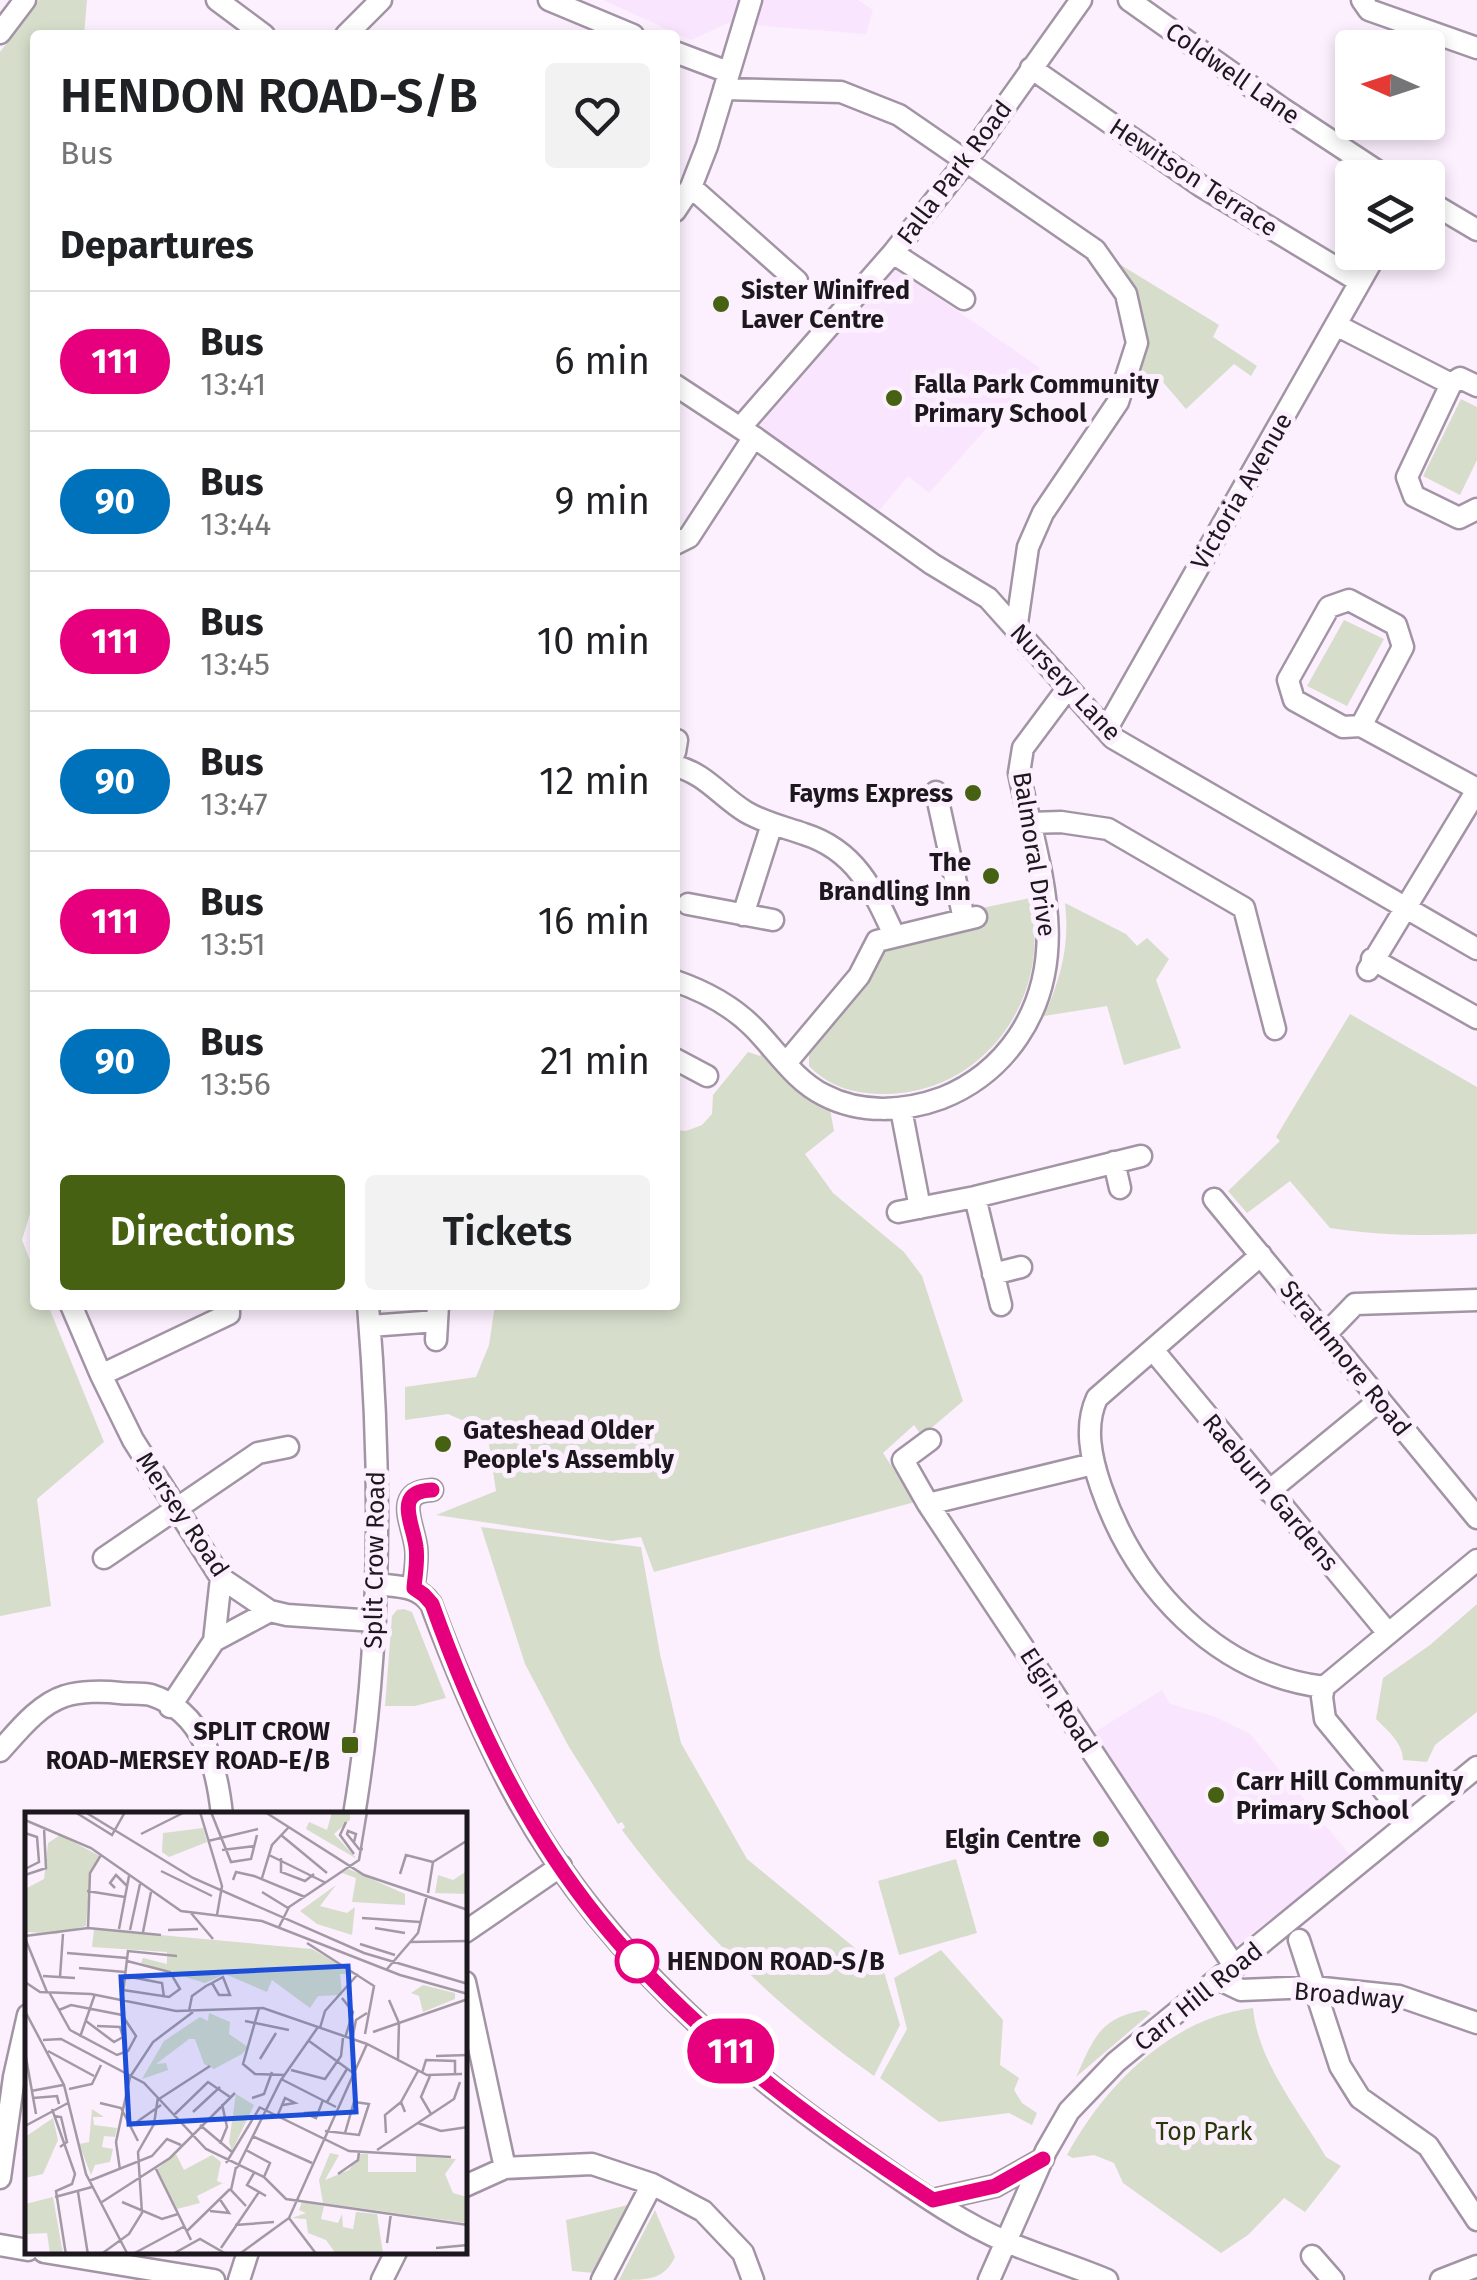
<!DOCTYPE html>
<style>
:root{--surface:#fff;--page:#f2f2f2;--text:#202124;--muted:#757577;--line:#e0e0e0;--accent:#476112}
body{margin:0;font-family:"Fira Sans",sans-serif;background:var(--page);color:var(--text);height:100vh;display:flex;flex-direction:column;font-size:38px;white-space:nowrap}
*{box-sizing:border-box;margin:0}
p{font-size:32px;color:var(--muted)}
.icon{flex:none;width:55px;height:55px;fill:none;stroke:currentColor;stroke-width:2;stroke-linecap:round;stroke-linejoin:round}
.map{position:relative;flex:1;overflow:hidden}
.side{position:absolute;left:30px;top:30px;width:650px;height:1280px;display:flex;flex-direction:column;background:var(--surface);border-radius:10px;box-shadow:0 5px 15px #0003}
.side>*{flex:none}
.badge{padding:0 20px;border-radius:32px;font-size:35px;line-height:65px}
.needle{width:65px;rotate:273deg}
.fabs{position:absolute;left:1335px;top:30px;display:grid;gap:20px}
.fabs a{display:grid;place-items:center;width:110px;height:110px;border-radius:10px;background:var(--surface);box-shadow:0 5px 15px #0003;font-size:50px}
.map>.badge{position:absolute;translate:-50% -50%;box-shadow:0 0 0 5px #fff}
h2{padding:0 30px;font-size:38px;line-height:90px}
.round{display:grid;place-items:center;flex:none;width:105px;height:105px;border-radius:10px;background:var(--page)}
.headline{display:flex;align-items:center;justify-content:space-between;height:170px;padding:0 30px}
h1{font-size:48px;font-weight:600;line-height:75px}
.primary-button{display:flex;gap:20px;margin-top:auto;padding:20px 30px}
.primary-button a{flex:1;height:115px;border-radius:10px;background:var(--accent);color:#fff;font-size:40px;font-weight:600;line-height:115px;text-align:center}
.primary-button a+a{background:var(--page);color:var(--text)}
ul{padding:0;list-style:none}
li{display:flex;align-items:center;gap:30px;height:140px;padding:0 30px;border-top:2px solid var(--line)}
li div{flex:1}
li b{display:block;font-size:38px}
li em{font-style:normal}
li .badge{min-width:110px;font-weight:700;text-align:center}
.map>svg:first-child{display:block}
.built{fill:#f9e5fd}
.green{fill:#d6decb}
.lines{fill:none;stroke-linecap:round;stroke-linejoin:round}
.minor-casing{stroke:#a294a5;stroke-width:25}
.minor{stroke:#fff;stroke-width:20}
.line-casing{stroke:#fff;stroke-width:22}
.line{stroke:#e6007e;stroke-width:15}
.poi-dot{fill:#476112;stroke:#fceffe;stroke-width:4}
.stop-dot{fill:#fff;stroke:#e6007e;stroke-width:5}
.labels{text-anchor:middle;stroke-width:10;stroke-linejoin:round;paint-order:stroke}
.street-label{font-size:25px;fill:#1d181e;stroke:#fceffe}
.poi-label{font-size:25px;font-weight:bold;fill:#1d181e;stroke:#fceffe;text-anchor:start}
.stop-label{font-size:25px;font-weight:bold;fill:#1d181e;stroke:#fceffe;text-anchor:start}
.park-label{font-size:25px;fill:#283909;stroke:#fceffe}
.inset-road{fill:none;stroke:#a399a4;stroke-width:2.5}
.view{fill:#1d4ed8;fill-opacity:0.15;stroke:#1d4ed8;stroke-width:5}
.inset-edge{fill:none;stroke:#1d181e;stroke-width:5}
</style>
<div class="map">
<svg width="1477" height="2280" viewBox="0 0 1477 2280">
<rect width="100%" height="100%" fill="#fceffe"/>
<!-- built -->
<path class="built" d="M 603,0 L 858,0 L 873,10 L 866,34 L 728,23 L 691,40 Z
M 889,264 L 1040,368 L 929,493 L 908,476 L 879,511 L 750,427 Z
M 1162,1690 L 1170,1704 L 1213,1716 L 1250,1734 L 1350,1855 L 1241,1943 L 1236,1944 L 1227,1937 L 1092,1734 Z"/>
<!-- green -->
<path class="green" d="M 39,0 L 87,0 L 84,35 L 35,35 L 35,1197 L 22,1240 L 35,1273 L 35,1305 L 48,1305 L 104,1442 L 37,1499 L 51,1606 L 0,1616 L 0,52 Z
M 1116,262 L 1219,325 L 1213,337 L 1257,366 L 1251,376 L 1234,364 L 1186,409 L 1162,381 L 1131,399 L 1145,323 Z
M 1461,399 L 1477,407 L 1477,460 L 1460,495 L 1423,476 Z
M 1344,620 L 1384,639 L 1347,706 L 1307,686 Z
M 1030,898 C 1054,996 984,1097 879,1094 C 851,1093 829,1086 809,1066 L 809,1049 L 881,944 L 977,909 Z
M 1065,903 L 1126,934 L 1137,946 L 1147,938 L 1169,959 L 1156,980 L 1181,1048 L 1124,1065 L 1107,1006 L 1044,1016 C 1061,978 1070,945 1065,903 Z
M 1350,1014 L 1477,1087 L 1477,1234 C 1428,1236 1380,1236 1330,1228 L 1290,1181 L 1247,1213 L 1228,1191 L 1280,1141 L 1276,1137 Z
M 763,1047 L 805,1097 L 830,1109 L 834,1131 L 805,1154 L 833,1193 L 904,1252 L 922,1276 L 963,1401 L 922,1436 L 914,1425 L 883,1453 L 915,1502 L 654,1572 L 641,1537 L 612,1541 L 436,1515 L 496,1491 L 487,1431 L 448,1414 L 405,1420 L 405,1387 L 476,1377 L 489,1345 L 495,1305 L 675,1305 L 675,1130 L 686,1131 L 702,1125 L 712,1114 L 713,1095 L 748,1052 L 760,1056 Z
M 481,1527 L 641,1547 L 660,1654 L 681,1743 L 747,1859 L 884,1972 L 900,2025 L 874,2076 C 777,2008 693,1925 622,1830 L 625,1827 L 622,1822 L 618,1824 L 569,1747 L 525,1664 Z
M 1477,1604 L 1477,1712 L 1435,1745 L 1427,1762 L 1403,1760 C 1403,1743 1387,1730 1376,1719 L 1383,1678 L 1430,1645 Z
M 404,1609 L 412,1612 L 446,1698 L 415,1706 L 385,1706 L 392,1616 L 397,1610 Z
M 956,1859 L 977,1933 L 899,1955 L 878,1881 Z
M 941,1950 L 1003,2020 L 1000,2065 L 1019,2078 L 1014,2090 L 1022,2103 L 1037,2113 L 1032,2125 L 1009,2113 L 939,2122 L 880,2078 L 907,2029 L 894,1978 Z
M 1253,2008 C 1258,2062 1299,2111 1326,2157 L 1341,2166 L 1305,2212 L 1284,2198 L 1248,2235 L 1221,2253 L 1123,2183 L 1114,2163 L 1094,2155 L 1073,2158 L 1067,2155 C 1104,2086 1172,2017 1253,2008 Z
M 1145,2010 L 1151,2013 L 1076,2077 C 1094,2038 1099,2018 1145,2010 Z
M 628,2205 L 598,2268 L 594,2273 L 572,2271 L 566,2220 Z
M 655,2210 L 675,2257 C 664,2280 648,2280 619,2280 Z"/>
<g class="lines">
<!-- minor casing -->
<g class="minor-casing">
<path id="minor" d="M 217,0 L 264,35
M 549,0 L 633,35
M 1129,0 L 1280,107 L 1388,178
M 1362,0 L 1369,10 L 1477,48
M 0,33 L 25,0
M 346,35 L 381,0
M 675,52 L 728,72
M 1031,68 L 1201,186 L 1360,282
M 724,89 L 841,92 L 899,115 L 1095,250 L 1126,294 L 1137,343 L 1118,402 L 1043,513 L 1028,547 L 1016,630
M 691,187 L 797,281
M 1428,201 L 1477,230
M 675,211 L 691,187 L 707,146 L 751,0
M 893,253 L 964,299
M 1336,325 L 1451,384 L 1460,378 L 1477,386
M 1451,384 L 1407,477 L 1414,496 L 1459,518 L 1477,509
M 675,385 L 754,437 L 932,564 L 988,598 L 1113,738 L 1477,949
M 740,428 L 893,253 L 967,160 L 1081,0
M 675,544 L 689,537 L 754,437
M 1361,726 L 1403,647 L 1396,625 L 1349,600 L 1329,607 L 1288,680 L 1294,700 L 1343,727 L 1361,726 L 1477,789
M 1106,730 L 1377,252
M 675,752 L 677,740
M 675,766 C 705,773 721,797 746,812 C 765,823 784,827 804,834 C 855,850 873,889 894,935
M 936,792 L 964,919
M 1030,823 L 1061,822 L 1108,829 L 1244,908 L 1275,1029
M 688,904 L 773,920
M 743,915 L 772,824
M 1372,959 L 1477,1018
M 1368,970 L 1477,790
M 675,981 C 704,991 731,1005 753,1027 C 776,1050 794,1080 824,1095 C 860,1114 904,1112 942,1098 C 972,1086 999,1065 1018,1037 C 1074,954 1037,863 1019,773 L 1023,748 L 1067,689
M 675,1059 L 707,1076
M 786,1063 L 859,976 L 877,941 L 976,917
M 901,1109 L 920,1208
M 1114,1162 L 1120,1188
M 975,1197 L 1001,1305
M 1214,1199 L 1477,1518
M 898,1212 L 975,1197 L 1141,1156
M 1261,1255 L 1097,1398 C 1084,1426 1091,1458 1101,1487 C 1135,1586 1216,1674 1324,1687 L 1322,1697 L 1325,1719 L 1410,1822
M 993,1274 L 1021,1267
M 71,1305 L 101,1375 L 133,1440 L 221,1578 L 270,1611 L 287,1615 L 375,1621
M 370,1326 L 437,1321
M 1326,1334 L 1355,1304 L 1477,1300
M 436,1340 L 438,1305
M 1153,1350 L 1388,1633
M 101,1375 L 229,1314 L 229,1305
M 930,1440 L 903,1460 L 928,1504 L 1235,1967
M 1269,1491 L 1380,1400
M 928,1504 L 1093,1464
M 104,1558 L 258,1453 L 288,1447
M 376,1584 C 398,1587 418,1585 431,1604 C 454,1666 480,1727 510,1785 C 590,1938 725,2060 865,2155 C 910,2186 957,2221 1007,2242 C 1040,2256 1074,2266 1107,2280
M 413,1589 C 415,1575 418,1560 416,1547 C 413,1523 393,1492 432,1490
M 214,1641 L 270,1611
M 1324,1687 L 1477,1560
M 170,1707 L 214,1641 L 221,1578
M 0,1751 C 18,1731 39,1704 65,1696 C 80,1691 104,1691 120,1693 C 129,1694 142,1693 151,1695 C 204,1712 217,1767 222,1815
M 354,1815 C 382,1647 382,1474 368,1305
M 465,1932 L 561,1866
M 1299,1940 L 1340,2066 L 1360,2098 L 1428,2146 L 1477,2220
M 1220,1980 L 1241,1990 L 1313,1987 L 1399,1996 L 1477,2023
M 465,1982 L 505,2168
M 0,2178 L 14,2077 L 28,2015
M 465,2186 L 505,2168 L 592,2164 L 652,2184 L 703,2211 L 743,2253 L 753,2280
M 933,2200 L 995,2186 L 1043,2159
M 0,2245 L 28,2250
M 44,2252 L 214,2280
M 1312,2256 L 1333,2280
M 239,2280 L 248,2252
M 382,2280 L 396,2252
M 602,2280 L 652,2184
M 989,2280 L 1046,2151 L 1069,2111 L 1116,2062 L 1477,1767
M 1441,2280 L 1477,2266"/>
</g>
<!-- minor -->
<use href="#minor" class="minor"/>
</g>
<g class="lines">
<!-- line casing -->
<g class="line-casing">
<path id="line" d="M 432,1490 C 393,1491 413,1523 416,1547 C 418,1560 415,1575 414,1588 L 424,1595 L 432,1604 C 472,1716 523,1825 598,1918 C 690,2032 811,2121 933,2200 L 995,2186 L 1043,2159"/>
</g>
<!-- line -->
<use href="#line" class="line"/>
</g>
<!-- markers -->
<g class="poi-dot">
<circle cx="721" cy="304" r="10"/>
<circle cx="894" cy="398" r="10"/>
<circle cx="973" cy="793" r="10"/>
<circle cx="991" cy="876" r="10"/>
<circle cx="443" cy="1444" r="10"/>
<rect x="340" y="1735" width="20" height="20" rx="5"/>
<circle cx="1216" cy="1795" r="10"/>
<circle cx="1101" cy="1839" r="10"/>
</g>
<circle class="stop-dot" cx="637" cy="1961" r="20"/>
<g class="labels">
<!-- street labels -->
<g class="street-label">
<text transform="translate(1233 73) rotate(35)" y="9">Coldwell Lane</text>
<text transform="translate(954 172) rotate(-53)" y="9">Falla Park Road</text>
<text transform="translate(1194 177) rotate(33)" y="9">Hewitson Terrace</text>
<text transform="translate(1241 491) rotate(-60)" y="9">Victoria Avenue</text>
<text transform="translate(1066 682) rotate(47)" y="9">Nursery Lane</text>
<text transform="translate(1035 854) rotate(81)" y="9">Balmoral Drive</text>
<text transform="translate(1346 1358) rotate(51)" y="9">Strathmore Road</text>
<text transform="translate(1271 1492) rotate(50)" y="9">Raeburn Gardens</text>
<text transform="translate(183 1514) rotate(56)" y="9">Mersey Road</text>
<text transform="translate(374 1560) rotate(-89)" y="9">Split Crow Road</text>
<text transform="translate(1059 1700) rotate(57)" y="9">Elgin Road</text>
<text transform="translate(1349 1995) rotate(5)" y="9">Broadway</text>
<text transform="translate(1198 1996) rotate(-39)" y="9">Carr Hill Road</text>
</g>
<!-- poi labels -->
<g class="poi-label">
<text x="741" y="299">Sister Winifred<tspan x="741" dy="29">Laver Centre</tspan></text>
<text x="914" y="393">Falla Park Community<tspan x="914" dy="29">Primary School</tspan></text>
<text x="953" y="802" text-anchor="end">Fayms Express</text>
<text x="971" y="871" text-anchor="end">The<tspan x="971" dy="29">Brandling Inn</tspan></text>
<text x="463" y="1439">Gateshead Older<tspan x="463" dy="29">People's Assembly</tspan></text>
<text x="330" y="1740" text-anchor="end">SPLIT CROW<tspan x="330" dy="29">ROAD-MERSEY ROAD-E/B</tspan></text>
<text x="1236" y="1790">Carr Hill Community<tspan x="1236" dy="29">Primary School</tspan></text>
<text x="1081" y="1848" text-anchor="end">Elgin Centre</text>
</g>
<!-- stop labels -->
<g class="stop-label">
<text x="667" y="1970">HENDON ROAD-S/B</text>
</g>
<!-- park labels -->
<g class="park-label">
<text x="1204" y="2140">Top Park</text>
</g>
</g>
<!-- overview -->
<g transform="translate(25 1812)">
<rect width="442" height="442" fill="#fceffe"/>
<path d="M 307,0 L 325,0 L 325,8 L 309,22 L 332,47 L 281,17 L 284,10 L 302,18 ZM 178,16 L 182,30 L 144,45 L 137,40 L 138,21 ZM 35,23 L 75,44 L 66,57 L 61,114 L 31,122 L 2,120 L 0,77 L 19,67 L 23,31 ZM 324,57 L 380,82 L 380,93 L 327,90 L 331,66 L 317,61 ZM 442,59 L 442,82 L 410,81 L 413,63 L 428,68 ZM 311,73 L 295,94 L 322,101 L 330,95 L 327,123 L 292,112 L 275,99 ZM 69,117 L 287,137 L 330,162 L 315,162 L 317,183 L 293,184 L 285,196 L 247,168 L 242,180 L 200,162 L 180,171 L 116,151 L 118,146 L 142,152 L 142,140 L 67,135 ZM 398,173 L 430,181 L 430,187 L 398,200 L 394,184 L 386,181 ZM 184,201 L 205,210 L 204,222 L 223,235 L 217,242 L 189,257 L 179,252 L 170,227 L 164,227 L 131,252 L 141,251 L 143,258 L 117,267 L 139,229 L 175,205 L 183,209 ZM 211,282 L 229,293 L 207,339 L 204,330 ZM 67,297 L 79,305 L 68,305 L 69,313 L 92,316 L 90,325 L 79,324 L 77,335 L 88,337 L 85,350 L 70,353 L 66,363 L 54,332 L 64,330 ZM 28,306 L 33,328 L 18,362 L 0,366 L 0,325 ZM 305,341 L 314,343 L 300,368 L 324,358 L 335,342 L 343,342 L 343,360 L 391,360 L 391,344 L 431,347 L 420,362 L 428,381 L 442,385 L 442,411 L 298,391 L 294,368 ZM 151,342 L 159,358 L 187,343 L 196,350 L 192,369 L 205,374 L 198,371 L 172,384 L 175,391 L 152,397 L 132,357 ZM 28,385 L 38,442 L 25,442 L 22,421 L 2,422 L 0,414 L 0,392 ZM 277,390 L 299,394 L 296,407 L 313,411 L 317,402 L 318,415 L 328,417 L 331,400 L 352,402 L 358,441 L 414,442 L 311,442 L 301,428 L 283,421 L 281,407 L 267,406 L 281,401 L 274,398 Z" fill="#d6decb"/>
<path class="inset-road" d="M 50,0 L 87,23 L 100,0M 60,0 L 168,66 L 339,141 L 443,172M 175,0 L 197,74 L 192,103M 186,0 L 206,50 L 226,47 L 232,23M 240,0 L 339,63 L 443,98M 0,8 L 66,36 L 156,99 L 237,109 L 375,163 L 443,182M 321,10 L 315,23 L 329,42M 0,21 L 12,25 L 14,50 L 0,57M 116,22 L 160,0M 256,23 L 302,61M 183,29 L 233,17M 329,30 L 331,22 L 323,19 L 322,22 L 334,37 L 338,37M 197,38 L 230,34M 244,43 L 301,71M 256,46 L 256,60 L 280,69 L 289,62M 136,59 L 187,84M 375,62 L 381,43 L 408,50M 0,63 L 21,56 L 19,16M 237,66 L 247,33 L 263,16M 208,68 L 211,60 L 229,64 L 280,85M 90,76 L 85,71 L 91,63 L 102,74M 62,79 L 100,85M 237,80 L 263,96M 403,81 L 408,50 L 443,28M 166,101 L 188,127M 337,106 L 395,110M 254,115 L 264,95 L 334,48 L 342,0M 63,116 L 65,61 L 76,43M 350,116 L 380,121M 94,117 L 104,64M 105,118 L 115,72M 143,118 L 173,117M 118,120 L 126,80M 0,124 L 63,116 L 136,123M 0,126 L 22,180M 385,130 L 443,129M 282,131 L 349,174 L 340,222M 335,132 L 370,143M 42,141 L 102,146M 54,156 L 100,160M 362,157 L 393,121 L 402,83M 18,164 L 50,166M 100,164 L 137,171 L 139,185M 35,165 L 38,122M 0,170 L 15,180 L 66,182 L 151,199 L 238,196 L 342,232 L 402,263 L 437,262M 98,178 L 144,185 L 155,177 L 145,160 L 102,149M 24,180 L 45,218M 317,186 L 328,200 L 320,226M 364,188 L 374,211 L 373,247M 97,189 L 103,139 L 152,144M 234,196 L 218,252 L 230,262 L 260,263M 34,198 L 46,193 L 97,203 L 111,224 L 103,239 L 92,243 L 45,218M 0,199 L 39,273 L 61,362 L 103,443M 164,199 L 167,184 L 181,174 L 187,171 L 198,165 L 205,183 L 194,183 L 187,171M 61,209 L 89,230 L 98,225M 220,209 L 264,218M 72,214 L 95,215 L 98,225M 295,216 L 300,199 L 333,162M 348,220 L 443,187M 55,225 L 70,182M 18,228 L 36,227 L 119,271 L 181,337 L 239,365 L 261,387 L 443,413M 327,228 L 331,208 L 342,201M 284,229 L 331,263M 23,239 L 69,264M 0,240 L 11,302M 411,244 L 443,243M 235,247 L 251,221M 266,258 L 300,267 L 316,244 L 318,226M 397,261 L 401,248 L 430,249 L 430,263M 405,264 L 396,285 L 406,302M 256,267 L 311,295M 44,277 L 67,272 L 76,253M 6,279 L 38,273M 8,286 L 32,284 L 34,292M 227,286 L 239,282 L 247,260M 134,287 L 185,254M 302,290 L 322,257M 75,291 L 96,296 L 113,329M 234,295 L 324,339 L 426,345M 27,297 L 50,362 L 47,372 L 31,379 L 41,443M 168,300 L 195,275M 293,300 L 279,301 L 291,306 L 298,288M 380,300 L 376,290 L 393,259M 149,303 L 183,270 L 205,285M 29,304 L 36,305 L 42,330 L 35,335M 252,305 L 260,286 L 270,291 L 258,293M 393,311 L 416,319 L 443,315M 175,313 L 207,340M 0,314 L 43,291M 106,314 L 136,293M 300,319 L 334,323 L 344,292 L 329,290 L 320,321M 361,321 L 360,303 L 376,290M 227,324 L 287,351M 195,332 L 202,315 L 197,292M 221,338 L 245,351 L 239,365M 352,338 L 429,287 L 435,270M 201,351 L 235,295M 211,355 L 206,378 L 221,394M 212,356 L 256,268 L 293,215M 131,357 L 166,428M 95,358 L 91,330 L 105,265 L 128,230 L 168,200M 229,361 L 222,373 L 241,384M 313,362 L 333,348 L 334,340M 64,369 L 127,344 L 142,327 L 156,333M 53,380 L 63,443M 30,385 L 67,375M 77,390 L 145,346 L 210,281M 97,390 L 137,407 L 153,402M 185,399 L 204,401 L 194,386M 264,406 L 292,443M 210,413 L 249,410M 162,419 L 205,377M 362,431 L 366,401M 196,436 L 234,380M 411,436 L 443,433M 75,443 L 104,422 L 117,401 L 113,340 L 129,312 L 133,285M 106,443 L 160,414M 146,443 L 175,427 L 203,443M 213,443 L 264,406 L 342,232"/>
<path class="view" d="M 323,154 L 331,300 L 104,312 L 96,165 Z"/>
<rect width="442" height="442" class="inset-edge"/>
</g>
</svg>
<div class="fabs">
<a><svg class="needle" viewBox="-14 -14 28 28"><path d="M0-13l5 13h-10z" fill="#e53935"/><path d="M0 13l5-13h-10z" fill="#757577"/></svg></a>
<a><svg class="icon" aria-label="layers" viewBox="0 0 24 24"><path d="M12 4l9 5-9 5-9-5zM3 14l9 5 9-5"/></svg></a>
</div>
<b class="badge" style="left:731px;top:2051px;background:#e6007e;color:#fff">111</b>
<section class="side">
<div class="headline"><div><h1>HENDON ROAD-S/B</h1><p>Bus</p></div><a class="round"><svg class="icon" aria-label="heart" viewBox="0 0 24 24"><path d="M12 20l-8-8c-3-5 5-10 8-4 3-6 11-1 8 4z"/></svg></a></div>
<h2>Departures</h2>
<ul>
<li><span class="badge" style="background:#e6007e;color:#fff">111</span><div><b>Bus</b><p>13:41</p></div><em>6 min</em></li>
<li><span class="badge" style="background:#0072bc;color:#fff">90</span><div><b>Bus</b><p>13:44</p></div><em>9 min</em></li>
<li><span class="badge" style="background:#e6007e;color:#fff">111</span><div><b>Bus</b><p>13:45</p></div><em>10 min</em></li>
<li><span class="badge" style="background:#0072bc;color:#fff">90</span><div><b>Bus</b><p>13:47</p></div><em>12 min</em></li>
<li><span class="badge" style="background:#e6007e;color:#fff">111</span><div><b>Bus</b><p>13:51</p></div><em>16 min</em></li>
<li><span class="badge" style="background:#0072bc;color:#fff">90</span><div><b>Bus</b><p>13:56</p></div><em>21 min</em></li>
</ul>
<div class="primary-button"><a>Directions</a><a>Tickets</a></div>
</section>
</div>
